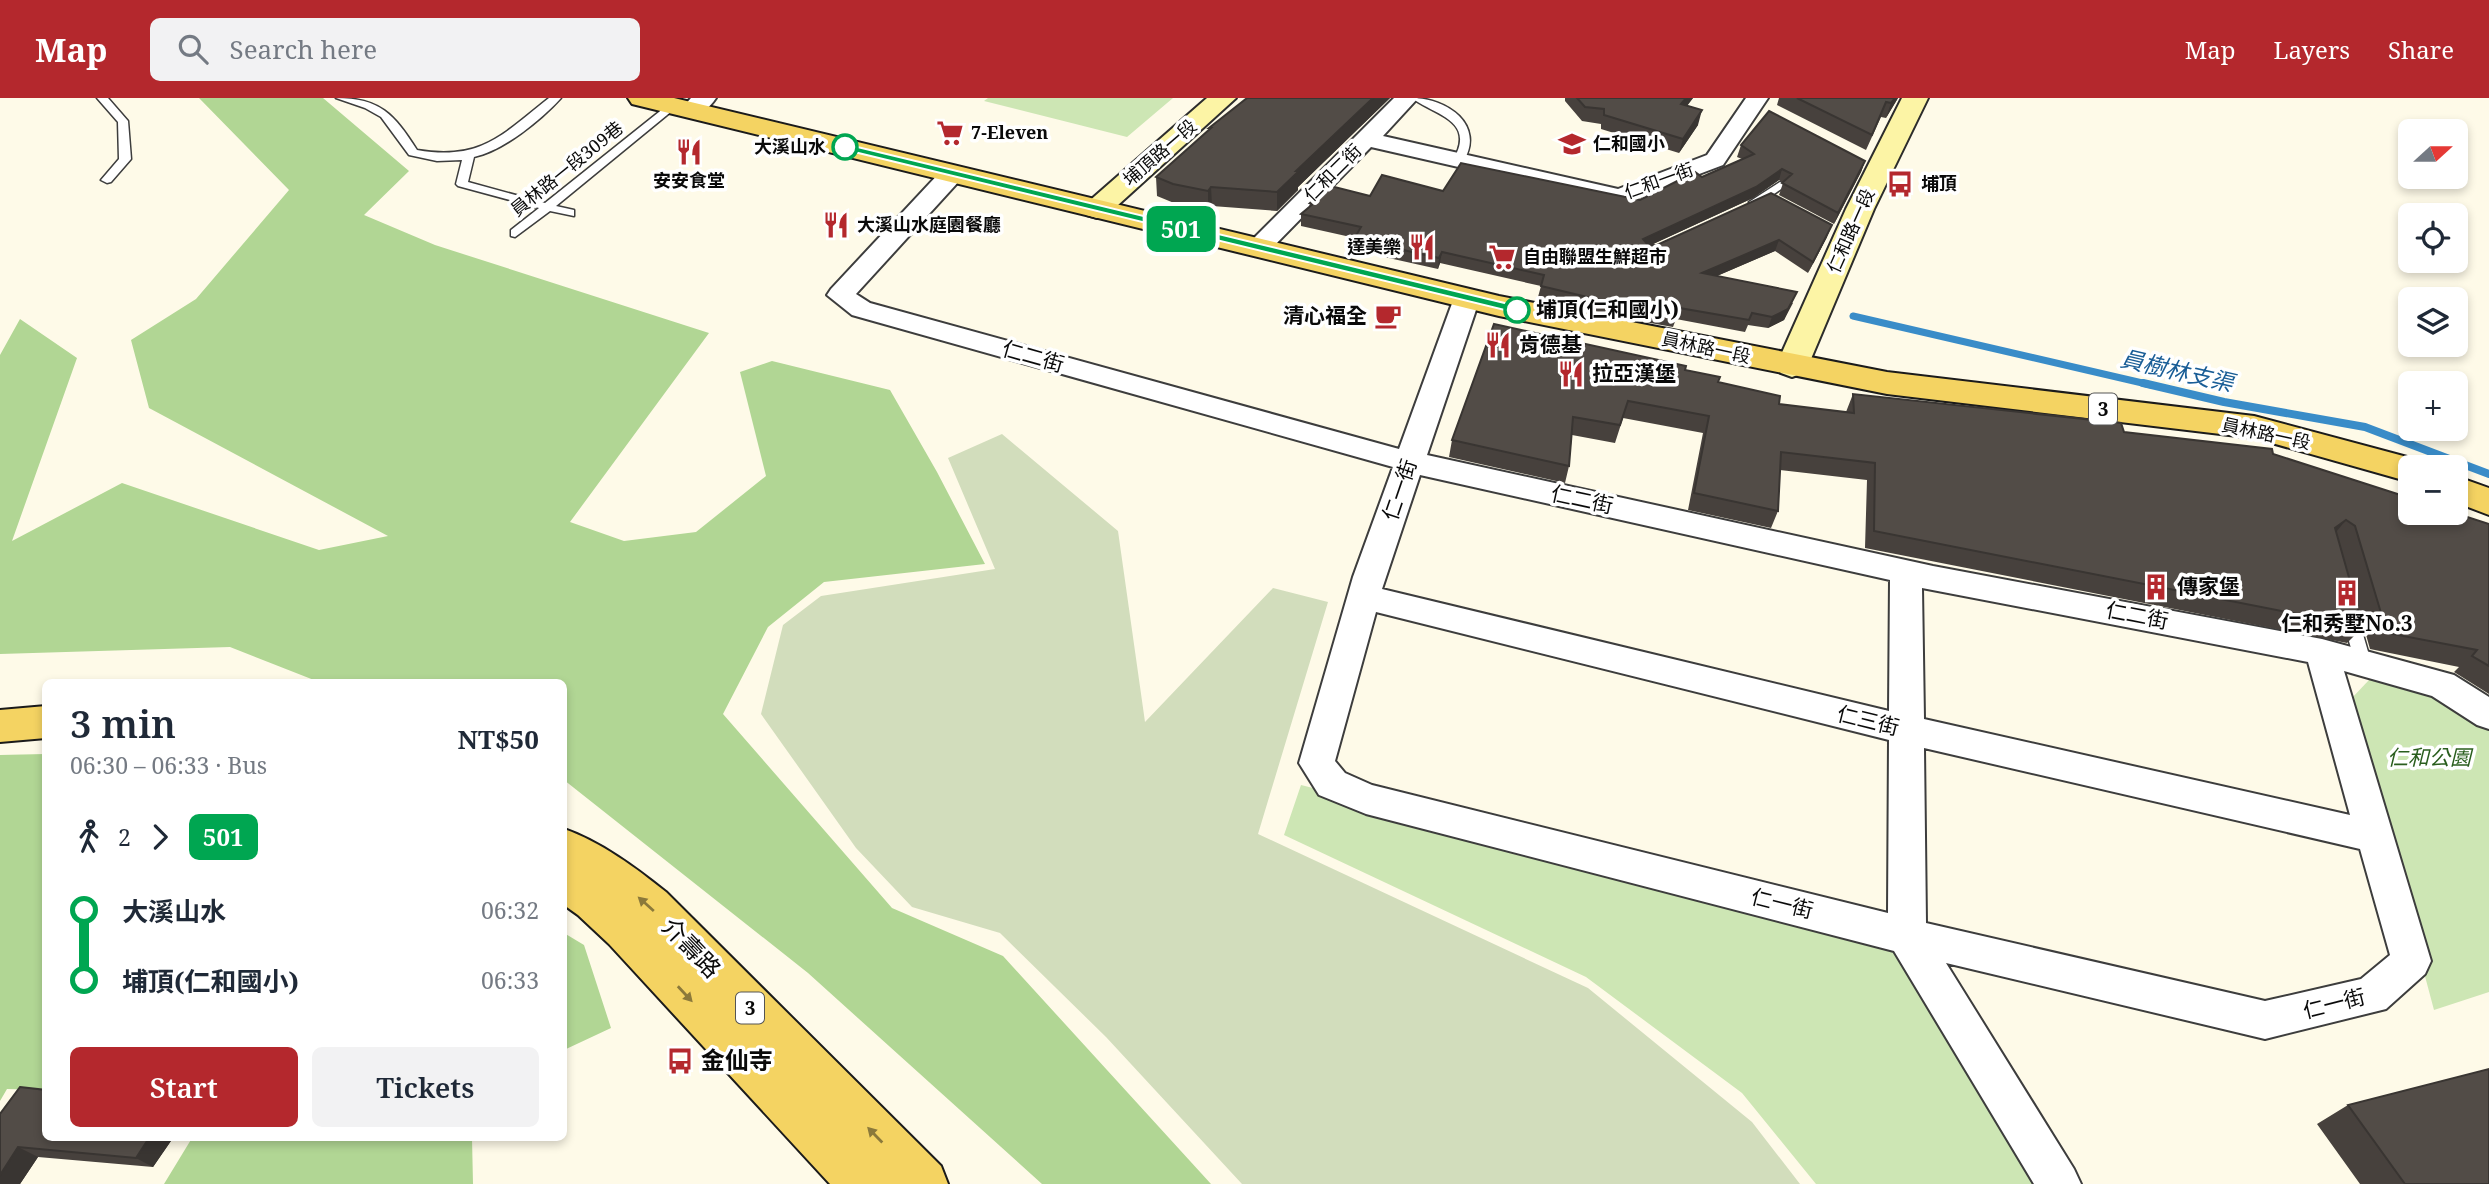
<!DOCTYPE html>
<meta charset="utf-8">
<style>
:root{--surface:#fff;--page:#f2f2f3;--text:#1f2937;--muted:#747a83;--accent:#b4282d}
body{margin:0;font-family:"Noto Serif","Noto Sans TC",serif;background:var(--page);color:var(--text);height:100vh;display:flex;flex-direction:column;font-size:26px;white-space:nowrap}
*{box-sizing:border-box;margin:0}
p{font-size:23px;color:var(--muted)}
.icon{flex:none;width:38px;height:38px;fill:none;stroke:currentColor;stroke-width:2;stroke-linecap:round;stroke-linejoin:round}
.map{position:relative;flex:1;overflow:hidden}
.sheet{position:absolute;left:42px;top:581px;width:525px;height:462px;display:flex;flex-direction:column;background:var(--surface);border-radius:10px;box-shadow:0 4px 10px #0003}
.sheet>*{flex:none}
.badge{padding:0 14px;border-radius:10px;font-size:24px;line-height:46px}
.needle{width:46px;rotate:69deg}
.fabs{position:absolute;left:2398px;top:21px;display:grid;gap:14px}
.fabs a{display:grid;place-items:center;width:70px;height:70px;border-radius:10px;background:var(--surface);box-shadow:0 4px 10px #0003;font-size:35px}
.map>.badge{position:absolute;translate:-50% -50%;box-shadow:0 0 0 4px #fff}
.legs{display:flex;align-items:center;gap:10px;height:77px;padding:0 28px;font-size:23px}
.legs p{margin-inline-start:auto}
.headline{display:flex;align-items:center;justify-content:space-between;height:119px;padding:0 28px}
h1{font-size:38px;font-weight:600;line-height:52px}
.action{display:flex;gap:14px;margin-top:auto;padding:14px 28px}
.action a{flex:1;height:80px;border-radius:10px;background:var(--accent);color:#fff;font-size:28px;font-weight:600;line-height:80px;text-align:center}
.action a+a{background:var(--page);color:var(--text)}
ul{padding:0 28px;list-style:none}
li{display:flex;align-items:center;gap:24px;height:70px;font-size:26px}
li i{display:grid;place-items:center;width:10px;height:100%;margin:0 9px;background:currentColor}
li i::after{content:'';width:18px;height:18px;margin:-9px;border:5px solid;border-radius:50%;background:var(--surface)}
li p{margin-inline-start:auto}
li:first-child i{background:linear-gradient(#0000 50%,currentColor 0)}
li:last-child i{background:linear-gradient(currentColor 50%,#0000 0)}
header{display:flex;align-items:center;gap:42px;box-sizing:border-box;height:98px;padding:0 35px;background:var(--accent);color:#fff}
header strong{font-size:33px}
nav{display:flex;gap:38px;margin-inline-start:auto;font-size:24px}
.search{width:490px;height:63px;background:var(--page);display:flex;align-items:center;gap:18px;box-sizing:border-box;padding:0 24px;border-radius:10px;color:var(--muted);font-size:26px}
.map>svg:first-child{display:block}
.green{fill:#cde6b4}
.forest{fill:#b1d694}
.cemetery{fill:#d2ddbc}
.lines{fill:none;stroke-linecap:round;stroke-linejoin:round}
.stream-far1{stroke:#398cc8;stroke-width:7}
.stream{stroke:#398cc8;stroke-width:8}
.lane-casing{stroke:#3d3d3d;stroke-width:3}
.street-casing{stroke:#3d3d3d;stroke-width:4}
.secondary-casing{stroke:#2c2c2c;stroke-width:4}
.primary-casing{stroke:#1b1b1b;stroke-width:4}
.lane{fill:#fff;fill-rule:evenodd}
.street{fill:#fff;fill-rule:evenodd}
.secondary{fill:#fcf4a5;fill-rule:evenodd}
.primary{fill:#f4d362;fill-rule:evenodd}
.wall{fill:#47413d}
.shaded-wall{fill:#393532}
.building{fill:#524c47;stroke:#393532;stroke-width:2}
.oneway{fill:#8b793a}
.line-1{fill:#00a651;stroke:#fff;stroke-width:2}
.stop-1-dot{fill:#fff;stroke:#00a651;stroke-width:3.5}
.labels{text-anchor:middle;stroke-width:7;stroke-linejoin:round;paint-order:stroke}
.far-poi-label{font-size:18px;font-weight:bold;fill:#0a0a0a;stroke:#fff;text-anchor:start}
.far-stop-label{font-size:18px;font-weight:bold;fill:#0a0a0a;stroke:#fff;text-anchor:end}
.far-street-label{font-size:18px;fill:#0a0a0a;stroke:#fff}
.shield{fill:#fff;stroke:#545454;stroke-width:2}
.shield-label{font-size:19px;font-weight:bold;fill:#0a0a0a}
.stop-label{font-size:21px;font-weight:bold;fill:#0a0a0a;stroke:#fff;text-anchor:start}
.poi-label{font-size:21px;font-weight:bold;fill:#0a0a0a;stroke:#fff;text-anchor:start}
.street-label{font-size:21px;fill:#0a0a0a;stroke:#fff}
.park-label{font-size:21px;font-style:italic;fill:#2a5e1e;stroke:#fff}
.water-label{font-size:23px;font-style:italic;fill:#195d96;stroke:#fff}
.near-street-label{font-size:24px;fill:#0a0a0a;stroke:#fff}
.near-poi-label{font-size:24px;font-weight:bold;fill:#0a0a0a;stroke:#fff;text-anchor:start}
</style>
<header>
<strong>Map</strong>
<div class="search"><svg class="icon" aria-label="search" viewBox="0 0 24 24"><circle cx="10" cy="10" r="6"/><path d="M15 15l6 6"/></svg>Search here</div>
<nav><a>Map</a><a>Layers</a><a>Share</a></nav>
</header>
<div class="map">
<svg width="2489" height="1086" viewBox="0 0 2489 1086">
<rect width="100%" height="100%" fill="#fefae8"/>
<!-- green -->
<path class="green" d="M 988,0 L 1173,0 L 1127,39 L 984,3 Z
M 2369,582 C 2425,581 2444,598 2489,627 L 2489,894 L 2434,912 L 2351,601 Z
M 1301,687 L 1905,839 L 2052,1086 L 1816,1086 L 1742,995 L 1586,879 L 1284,737 Z"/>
<!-- forest -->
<path class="forest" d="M 199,0 L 323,0 L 409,73 L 364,117 L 435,147 L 709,235 L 570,424 L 624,443 L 696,434 L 766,378 L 740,274 L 772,263 L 890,292 L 937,374 L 985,466 L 824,484 L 768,529 L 723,616 L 892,810 L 1003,858 L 1211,1086 L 1042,1086 L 808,875 L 564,682 L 564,584 L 319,584 L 230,549 L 0,556 L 0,257 L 20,221 L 77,260 L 12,443 L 122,385 L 319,452 L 388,438 L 149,310 L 131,242 L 196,201 L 289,92 Z
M 45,656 L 45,992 L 7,991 L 0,1003 L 0,657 Z
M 564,835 L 584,847 L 611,930 L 564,952 Z
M 192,1040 L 472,1040 L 473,1086 L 164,1086 Z"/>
<!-- cemetery -->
<path class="cemetery" d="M 1002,336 L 1118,433 L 1145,624 L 1273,490 L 1328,504 L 1258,736 L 1588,890 L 1752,1024 L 1800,1086 L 1242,1086 L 1106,939 L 1000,835 L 912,809 L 856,750 L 761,616 L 783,527 L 821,498 L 995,471 L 948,360 Z"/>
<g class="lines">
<!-- stream-far1 -->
<path class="stream-far1" d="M 1853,218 L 2151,287"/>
<!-- stream -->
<path class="stream" d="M 2143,285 L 2224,304 L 2365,329 L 2489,376"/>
<!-- lane casing -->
<g class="lane-casing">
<path id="lane" d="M 97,0 L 108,0 L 128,23 L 131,61 L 111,84 L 107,85 L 101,82 L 119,61 L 118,24 Z
M 336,0 C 380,0 394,16 417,52 C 481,63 502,37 549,0 L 561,0 C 541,22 503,53 474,59 L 468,84 L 545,105 L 669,6 L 678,8 L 556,108 L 574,112 L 574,118 L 550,113 L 515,139 L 511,138 L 511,132 L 539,110 L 458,88 L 456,86 L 462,62 L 437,63 L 409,57 L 381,19 L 365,10 Z
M 1412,0 C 1447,0 1486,27 1463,64 L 1453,62 C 1477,22 1434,17 1412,0 Z
M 1780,84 L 1786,87 L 1784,89 L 1757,108 L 1749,108 L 1749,104 Z
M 2350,513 L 2358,519 L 2371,564 L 2369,568 L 2357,568 L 2355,564 L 2342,519 Z"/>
</g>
<!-- street casing -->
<g class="street-casing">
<path id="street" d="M 691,0 L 716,0 C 708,12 698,20 683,17 L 680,12 Z
M 1394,0 L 1418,0 L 1383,38 L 1618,91 L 1707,57 L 1746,0 L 1768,0 L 1723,67 L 1620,106 L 1371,49 L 1267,155 L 1258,158 L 1249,155 L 1245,150 L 1249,145 Z
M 952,69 L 961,71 L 964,76 L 961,81 L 856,196 L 870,205 L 1399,351 L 1454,200 L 1458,194 L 1467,192 L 1476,194 L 1480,200 L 1427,357 L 1933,468 L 2322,541 L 2454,577 L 2489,599 L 2489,631 L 2477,627 L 2432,598 L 2344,573 L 2431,863 L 2425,876 L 2386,911 L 2265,941 L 1946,865 L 2074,1071 L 2081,1086 L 2034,1086 L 1894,853 L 1366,716 L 1319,697 L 1299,665 L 1353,479 L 1393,369 L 852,217 L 827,197 L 831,191 L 943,71 ZM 1420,377 L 1890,482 L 1889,613 L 1382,491 ZM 1922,490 L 2308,564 L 2350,717 L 1924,621 ZM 1376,514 L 1889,642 L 1888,815 L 1372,687 L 1345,675 L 1335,663 ZM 1924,650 L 2360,751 L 2390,857 L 2361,881 L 2265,903 L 1926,825 Z"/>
</g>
<!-- secondary casing -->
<g class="secondary-casing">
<path id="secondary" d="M 1207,0 L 1236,0 L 1107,117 L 1097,120 L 1087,117 L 1083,111 L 1087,105 Z
M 1902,0 L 1928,0 L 1874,111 L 1808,268 L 1803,275 L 1792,279 L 1781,275 L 1776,268 L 1846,111 Z"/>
</g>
<!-- primary casing -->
<g class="primary-casing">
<path id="primary" d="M 628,0 L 674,0 L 1499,198 L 1887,274 L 2254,318 L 2422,363 L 2426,369 L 2410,369 L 2410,384 L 2254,340 L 1887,296 L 1499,218 L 632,6 Z
M 2455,378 L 2489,390 L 2489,417 L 2455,404 Z
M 46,608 L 46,640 L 0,644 L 0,612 Z
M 564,731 C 601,744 636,770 666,794 L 941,1068 L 948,1086 L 830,1086 L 609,846 L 578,817 L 564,807 Z"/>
</g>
<!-- lane -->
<use href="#lane" class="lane"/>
<!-- street -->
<use href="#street" class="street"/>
<!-- secondary -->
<use href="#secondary" class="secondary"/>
<!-- primary -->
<use href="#primary" class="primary"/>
</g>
<!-- wall -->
<path class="wall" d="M 1247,0 L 1390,0 L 1298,89 L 1298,92 L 1277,113 L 1212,108 L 1208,112 L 1174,105 L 1157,98 L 1156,79 L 1209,32 L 1209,30 Z
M 1565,0 L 1693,0 L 1687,8 L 1698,27 L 1679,55 L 1601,31 L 1601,26 L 1582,23 L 1565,3 Z
M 1779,0 L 1898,0 L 1886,20 L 1881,19 L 1866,52 L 1777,7 Z
M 1741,47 L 1865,63 L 1861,74 L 1834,126 L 1779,97 L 1783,85 L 1779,82 L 1753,100 L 1651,147 L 1827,139 L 1808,175 L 1775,153 L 1717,178 L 1793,205 L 1784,222 L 1768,230 L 1748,227 L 1745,234 L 1676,221 L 1673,229 L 1622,220 L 1538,199 L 1541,188 L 1440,165 L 1438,171 L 1353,152 L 1355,140 L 1301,128 L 1301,116 L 1309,109 L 1310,105 L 1370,98 L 1443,93 L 1640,102 L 1702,79 L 1742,61 L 1737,59 Z
M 1685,272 L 1779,306 L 1846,314 L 1853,296 L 2273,356 L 2489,426 L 2489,596 L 2454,574 L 2459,569 L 2370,551 L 2353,490 L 2363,529 L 2347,545 L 1865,450 L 1867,382 L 1780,372 L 1778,413 L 1771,430 L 1688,412 L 1703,335 L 1623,320 L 1615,345 L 1572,337 L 1569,368 L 1565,385 L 1449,359 L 1452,342 Z
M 2348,1007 L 2489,1086 L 2360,1086 L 2317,1026 Z
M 0,1016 L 46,1040 L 173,1040 L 153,1069 L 38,1059 L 20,1086 Z"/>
<!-- shaded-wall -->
<path class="shaded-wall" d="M 1373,0 L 1390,0 L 1298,89 L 1298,92 L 1277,113 L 1277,94 L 1296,73 Z
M 1686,0 L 1693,0 L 1677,20 L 1681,6 Z
M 1895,0 L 1898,0 L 1886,20 L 1891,5 Z
M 1702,12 L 1698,27 L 1679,55 L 1683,41 Z
M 1865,63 L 1861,74 L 1834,126 L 1838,115 Z
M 1782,71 L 1779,82 L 1753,100 L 1640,152 L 1643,141 Z
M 1211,89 L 1212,108 L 1208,112 L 1208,93 Z
M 1832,127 L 1827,139 L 1808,175 L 1813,164 Z
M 1779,142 L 1775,153 L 1698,186 L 1702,175 Z
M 1442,154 L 1440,165 L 1438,171 L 1439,160 Z
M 1797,194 L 1784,222 L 1768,230 L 1772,219 Z
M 2346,422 L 2332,439 L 2335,430 Z
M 149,1040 L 173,1040 L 153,1069 L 136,1060 Z
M 18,1049 L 38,1059 L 20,1086 L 0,1086 L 0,1077 Z"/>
<!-- building -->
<path class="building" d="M 1247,0 L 1373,0 L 1296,73 L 1299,73 L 1277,94 L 1211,89 L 1208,93 L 1173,86 L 1156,79 L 1211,30 L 1209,30 Z
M 1577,0 L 1686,0 L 1681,6 L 1702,12 L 1683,41 L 1604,17 L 1604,11 L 1585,9 Z
M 1797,0 L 1895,0 L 1891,5 L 1886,4 L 1872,37 Z
M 1769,13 L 1865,63 L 1838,115 L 1782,85 L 1792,76 L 1782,71 L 1756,89 L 1643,141 L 1648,147 L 1657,147 L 1771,95 L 1832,127 L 1813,164 L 1779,142 L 1702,175 L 1797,194 L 1788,211 L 1772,219 L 1752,215 L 1749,222 L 1679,210 L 1676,218 L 1625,208 L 1541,188 L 1544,177 L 1442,154 L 1439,160 L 1354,141 L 1361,129 L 1301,116 L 1314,105 L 1310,105 L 1327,87 L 1370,98 L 1382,77 L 1443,93 L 1461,65 L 1640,102 L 1695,74 L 1702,79 L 1754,56 L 1741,47 Z
M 1494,226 L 1686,268 L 1685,272 L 1720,279 L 1718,284 L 1780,298 L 1779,306 L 1854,315 L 1853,296 L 2121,325 L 2124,334 L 2272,351 L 2273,356 L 2410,400 L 2410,415 L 2455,415 L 2489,426 L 2489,568 L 2472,558 L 2477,552 L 2387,535 L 2355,428 L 2346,422 L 2335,430 L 2363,529 L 1874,433 L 1875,365 L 1781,354 L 1778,413 L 1694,395 L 1709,318 L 1628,303 L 1620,327 L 1573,319 L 1569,368 L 1452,342 Z
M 2489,971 L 2489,1086 L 2405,1086 L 2348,1007 Z
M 20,989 L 46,992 L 46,1040 L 149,1040 L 136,1060 L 18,1049 L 0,1077 L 0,1016 Z"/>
<!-- one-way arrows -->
<defs><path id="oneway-solid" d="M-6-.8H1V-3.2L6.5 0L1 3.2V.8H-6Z" transform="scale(1.75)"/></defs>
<g class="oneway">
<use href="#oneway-solid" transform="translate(646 806) rotate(-138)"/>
<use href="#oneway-solid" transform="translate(685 896) rotate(47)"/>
<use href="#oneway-solid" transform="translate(875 1037) rotate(-134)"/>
</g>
<!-- line-1 -->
<path class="line-1" d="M 845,46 L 1517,208 L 1523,212 L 1517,215 L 842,51 L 840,49 Z"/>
<!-- icons -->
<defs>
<g id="supermarket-bare" transform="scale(2.1)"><path d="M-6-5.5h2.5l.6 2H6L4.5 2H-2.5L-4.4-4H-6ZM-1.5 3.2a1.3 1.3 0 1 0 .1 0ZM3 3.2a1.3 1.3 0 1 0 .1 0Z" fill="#b4282d" stroke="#fff" stroke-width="2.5" paint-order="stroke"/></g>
<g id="school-bare" transform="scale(2.1)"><path d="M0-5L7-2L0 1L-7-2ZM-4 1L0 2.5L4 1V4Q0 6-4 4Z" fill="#b4282d" stroke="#fff" stroke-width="2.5" paint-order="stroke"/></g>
<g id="restaurant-bare" transform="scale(2.1)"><path d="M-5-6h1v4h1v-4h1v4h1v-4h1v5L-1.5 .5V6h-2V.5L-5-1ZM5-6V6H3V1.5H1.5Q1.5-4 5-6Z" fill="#b4282d" stroke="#fff" stroke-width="2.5" paint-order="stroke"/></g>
<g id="bus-bare" transform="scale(2.1)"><path d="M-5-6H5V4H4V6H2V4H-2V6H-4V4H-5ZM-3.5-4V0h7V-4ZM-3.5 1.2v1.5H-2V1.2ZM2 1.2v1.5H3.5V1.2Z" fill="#b4282d" stroke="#fff" stroke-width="2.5" paint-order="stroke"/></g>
<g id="cafe-bare" transform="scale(2.1)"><path d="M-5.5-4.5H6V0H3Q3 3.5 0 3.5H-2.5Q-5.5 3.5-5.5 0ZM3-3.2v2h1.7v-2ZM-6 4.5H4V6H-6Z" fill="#b4282d" stroke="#fff" stroke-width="2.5" paint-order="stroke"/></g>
<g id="building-bare" transform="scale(2.1)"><path d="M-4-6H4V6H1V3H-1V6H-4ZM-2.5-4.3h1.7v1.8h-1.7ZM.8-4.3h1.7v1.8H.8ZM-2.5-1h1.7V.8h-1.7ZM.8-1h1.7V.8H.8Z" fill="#b4282d" stroke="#fff" stroke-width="2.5" paint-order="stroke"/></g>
</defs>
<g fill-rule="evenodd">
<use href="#supermarket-bare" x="950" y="35"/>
<use href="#school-bare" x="1572" y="46"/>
<use href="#restaurant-bare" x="689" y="54"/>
<use href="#bus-bare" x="1900" y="86"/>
<use href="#restaurant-bare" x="836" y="127"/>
<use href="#restaurant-bare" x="1422" y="149"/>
<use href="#supermarket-bare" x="1502" y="159"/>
<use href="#cafe-bare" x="1388" y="218"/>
<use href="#restaurant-bare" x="1498" y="247"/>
<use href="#restaurant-bare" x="1571" y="276"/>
<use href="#building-bare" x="2156" y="489"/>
<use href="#building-bare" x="2347" y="495"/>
<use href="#bus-bare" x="680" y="963"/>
</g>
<!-- markers -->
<g class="stop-1-dot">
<circle cx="845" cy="49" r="12"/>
<circle cx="1517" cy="212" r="12"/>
</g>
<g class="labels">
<!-- far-poi labels -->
<g class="far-poi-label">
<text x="971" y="41">7-Eleven</text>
<text x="1593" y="52">仁和國小</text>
<text x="689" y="89" text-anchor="middle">安安食堂</text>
<text x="1921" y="92">埔頂</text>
<text x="857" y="133">大溪山水庭園餐廳</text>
<text x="1401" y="155" text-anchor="end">達美樂</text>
<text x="1523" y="165">自由聯盟生鮮超市</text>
</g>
<!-- far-stop labels -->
<g class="far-stop-label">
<text x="826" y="55">大溪山水</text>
</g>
<!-- far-street labels -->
<g class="far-street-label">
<text transform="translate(1160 55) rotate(-41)" y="6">埔頂路一段</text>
<text transform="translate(567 71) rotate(-39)" y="6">員林路一段309巷</text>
<text transform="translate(1333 75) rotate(-45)" y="6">仁和二街</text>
<text transform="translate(1659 83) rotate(-20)" y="6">仁和一街</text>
<text transform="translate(1851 133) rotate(-66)" y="6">仁和路一段</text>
<text transform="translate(1706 250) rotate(12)" y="6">員林路一段</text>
<text transform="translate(2266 336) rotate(12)" y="6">員林路一段</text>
</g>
<!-- shield labels -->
<g class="shield">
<rect x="2089" y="295.5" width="28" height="31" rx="5"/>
<rect x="736" y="894.5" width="28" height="31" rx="5"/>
</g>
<g class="shield-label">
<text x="2103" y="318">3</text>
<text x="750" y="917">3</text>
</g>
<!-- stop labels -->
<g class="stop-label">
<text x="1536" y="219">埔頂(仁和國小)</text>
</g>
<!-- poi labels -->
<g class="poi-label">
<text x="1367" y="225" text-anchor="end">清心福全</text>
<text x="1519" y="254">肯德基</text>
<text x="1592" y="283">拉亞漢堡</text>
<text x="2177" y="496">傳家堡</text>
<text x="2347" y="533" text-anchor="middle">仁和秀墅No.3</text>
</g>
<!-- street labels -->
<g class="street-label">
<text transform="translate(1033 259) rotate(16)" y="7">仁二街</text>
<text transform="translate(1400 392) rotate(-71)" y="7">仁一街</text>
<text transform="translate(1582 402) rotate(12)" y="7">仁二街</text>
<text transform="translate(2137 518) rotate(11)" y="7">仁二街</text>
<text transform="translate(1868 623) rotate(14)" y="7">仁三街</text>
<text transform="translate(1782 806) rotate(14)" y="7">仁一街</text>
<text transform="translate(2334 906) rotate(-14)" y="7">仁一街</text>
</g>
<!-- park labels -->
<g class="park-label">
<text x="2429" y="667">仁和公園</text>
</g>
<!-- water labels -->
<g class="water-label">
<text transform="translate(2177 273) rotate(13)" y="8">員樹林支渠</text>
</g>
<!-- near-street labels -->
<g class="near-street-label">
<text transform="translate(691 850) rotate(46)" y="8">介壽路</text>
</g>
<!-- near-poi labels -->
<g class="near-poi-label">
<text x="701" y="971">金仙寺</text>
</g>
</g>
</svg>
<div class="fabs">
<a><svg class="needle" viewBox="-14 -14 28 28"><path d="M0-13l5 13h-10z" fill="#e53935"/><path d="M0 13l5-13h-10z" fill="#747a83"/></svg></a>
<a><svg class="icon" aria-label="locate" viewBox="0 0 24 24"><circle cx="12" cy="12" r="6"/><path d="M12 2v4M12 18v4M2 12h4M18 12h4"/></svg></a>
<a><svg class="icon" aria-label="layers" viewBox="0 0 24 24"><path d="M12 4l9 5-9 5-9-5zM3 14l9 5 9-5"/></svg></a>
<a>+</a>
<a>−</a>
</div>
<b class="badge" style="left:1181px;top:131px;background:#00a651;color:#fff">501</b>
<section class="sheet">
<div class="headline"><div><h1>3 min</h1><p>06:30 – 06:33 · Bus</p></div><b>NT$50</b></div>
<div class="legs"><svg class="icon" aria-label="walk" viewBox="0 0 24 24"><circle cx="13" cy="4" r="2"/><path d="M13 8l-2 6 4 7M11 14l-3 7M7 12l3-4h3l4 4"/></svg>2<svg class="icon" aria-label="forward" viewBox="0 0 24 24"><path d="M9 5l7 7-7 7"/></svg><b class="badge" style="background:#00a651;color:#fff">501</b></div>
<ul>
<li><i style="color:#00a651"></i><b>大溪山水</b><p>06:32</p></li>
<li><i style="color:#00a651"></i><b>埔頂(仁和國小)</b><p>06:33</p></li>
</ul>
<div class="action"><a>Start</a><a>Tickets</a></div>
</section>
</div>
